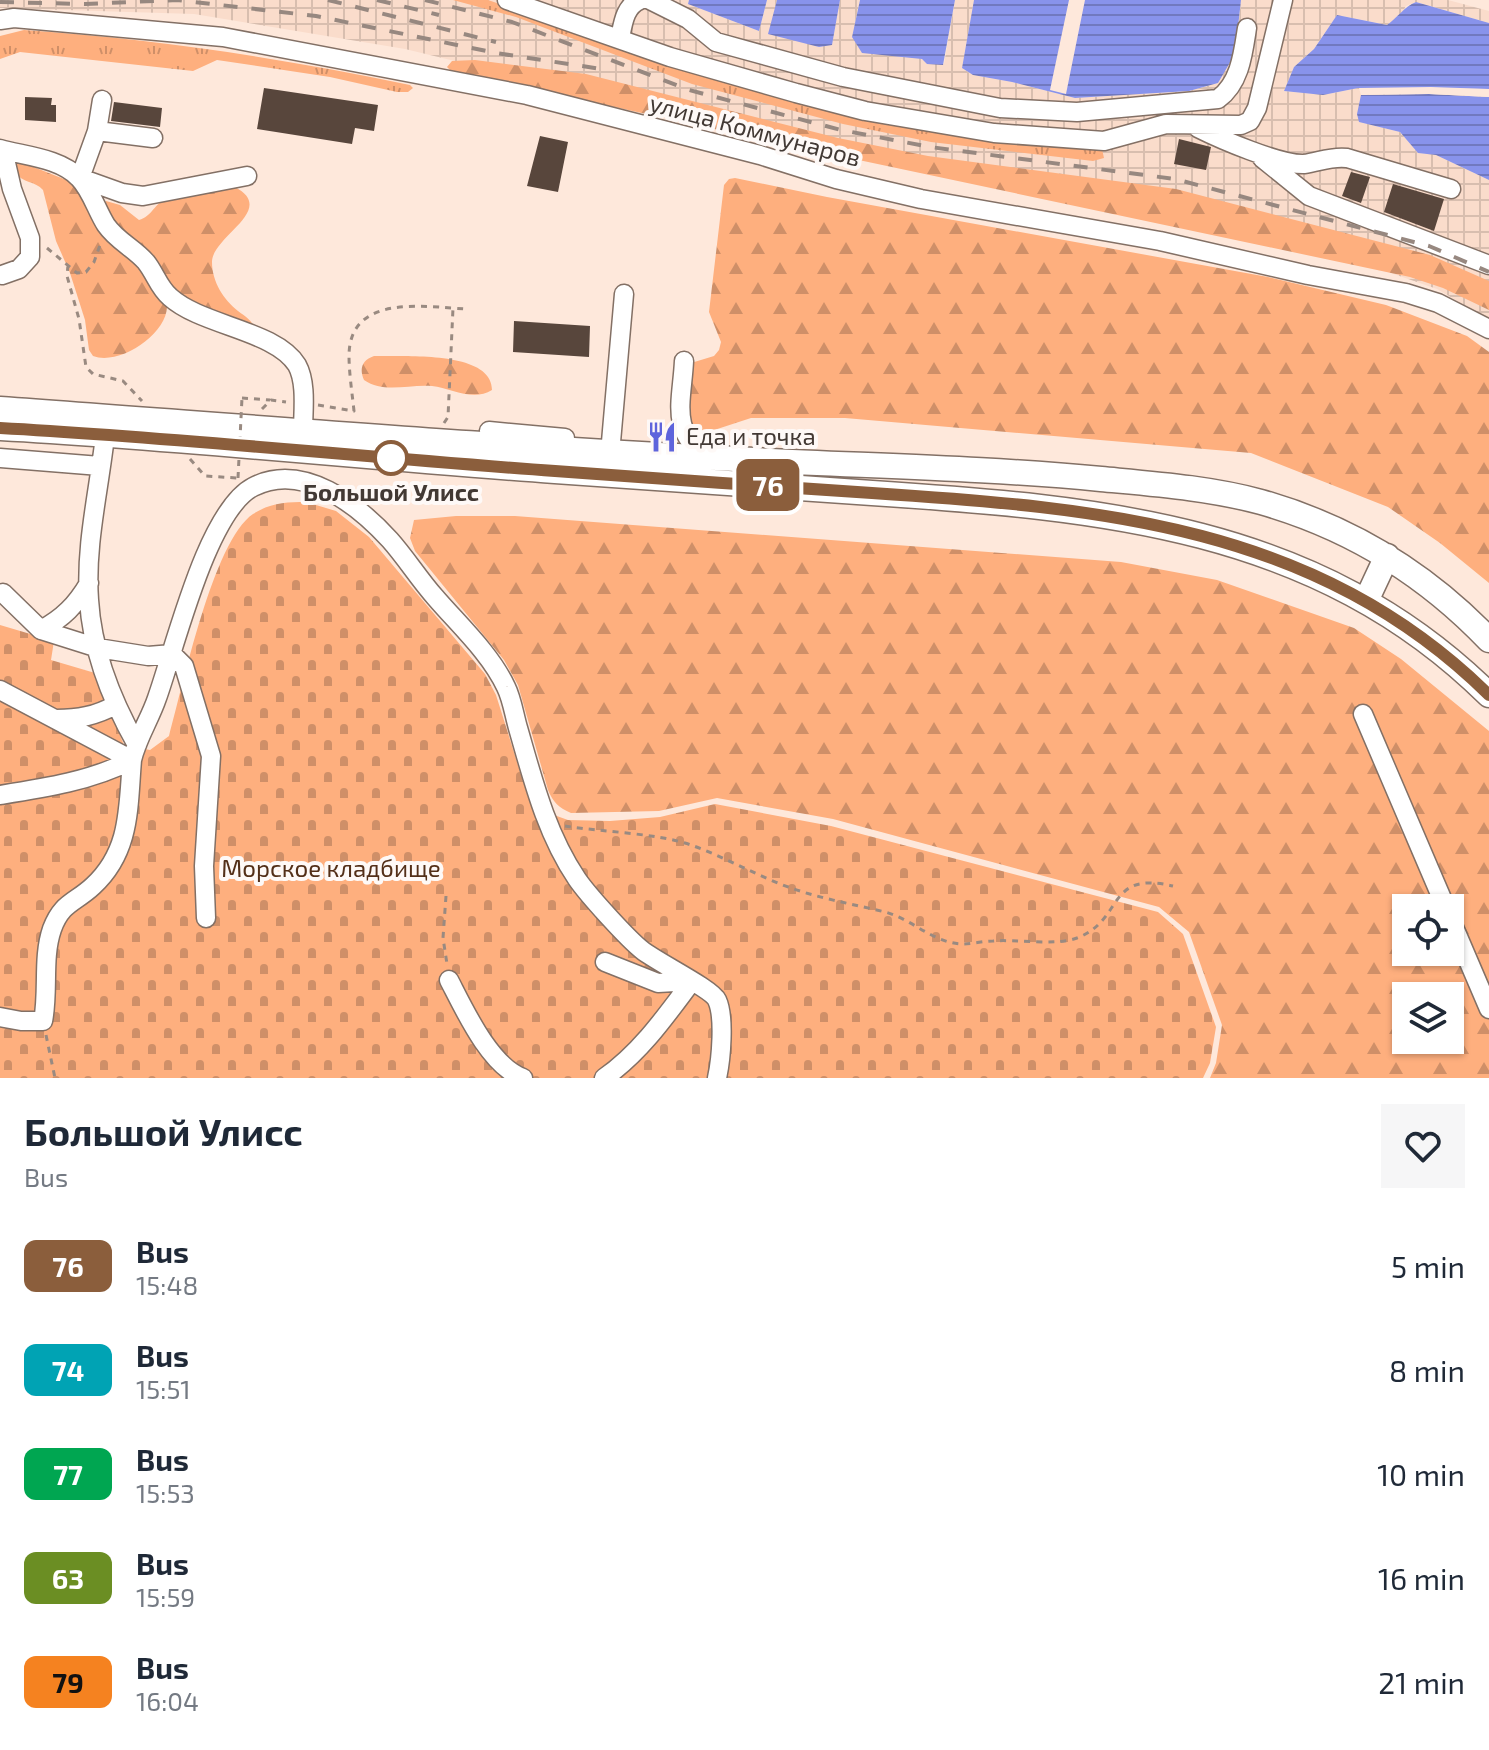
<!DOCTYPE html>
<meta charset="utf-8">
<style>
:root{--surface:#fff;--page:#f6f6f7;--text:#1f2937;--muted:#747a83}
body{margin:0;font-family:"Exo 2",sans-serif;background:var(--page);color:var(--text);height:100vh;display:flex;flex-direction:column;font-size:30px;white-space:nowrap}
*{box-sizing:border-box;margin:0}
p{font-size:26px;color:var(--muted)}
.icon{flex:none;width:44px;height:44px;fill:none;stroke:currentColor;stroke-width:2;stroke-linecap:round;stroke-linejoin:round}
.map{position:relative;height:1078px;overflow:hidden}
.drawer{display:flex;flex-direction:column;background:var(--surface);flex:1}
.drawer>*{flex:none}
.badge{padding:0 16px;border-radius:12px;font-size:28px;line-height:52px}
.fabs{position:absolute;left:1392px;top:894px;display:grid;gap:16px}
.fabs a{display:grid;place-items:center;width:72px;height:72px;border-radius:0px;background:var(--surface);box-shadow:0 2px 6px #0004;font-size:40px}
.map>.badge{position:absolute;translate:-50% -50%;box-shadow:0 0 0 4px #fff}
.round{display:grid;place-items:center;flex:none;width:84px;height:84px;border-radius:0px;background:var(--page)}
.head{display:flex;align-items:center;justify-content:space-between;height:136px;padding:0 24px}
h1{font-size:38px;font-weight:700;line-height:60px}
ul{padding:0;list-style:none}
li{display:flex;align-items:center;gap:24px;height:104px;padding:0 24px}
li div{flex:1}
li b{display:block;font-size:30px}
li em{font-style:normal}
li .badge{min-width:88px;font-weight:700;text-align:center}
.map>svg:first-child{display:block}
.industrial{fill:url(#industrial-grid)}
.grass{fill:url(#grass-tufts)}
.forest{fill:url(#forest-firs);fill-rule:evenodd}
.cemetery{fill:url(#cemetery-stones)}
.water{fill:url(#water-rules)}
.pier{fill:#fee8db}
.building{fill:#58463c}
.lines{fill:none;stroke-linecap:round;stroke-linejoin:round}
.minor-casing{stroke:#837065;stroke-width:21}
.highway-casing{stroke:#837065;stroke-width:27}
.path{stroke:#998a81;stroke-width:3;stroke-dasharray:6 6;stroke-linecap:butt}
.minor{stroke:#fff;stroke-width:18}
.highway{stroke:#fff;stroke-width:24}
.rail{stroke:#978880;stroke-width:4;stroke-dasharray:14 14;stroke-linecap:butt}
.path-bridge{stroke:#998a81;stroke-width:3;stroke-dasharray:6 6;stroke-linecap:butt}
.line-casing{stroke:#fff;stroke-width:18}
.line{stroke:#8b5e3c;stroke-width:12}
.stop-dot{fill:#fff;stroke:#8b5e3c;stroke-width:4}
.labels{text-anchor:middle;stroke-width:8;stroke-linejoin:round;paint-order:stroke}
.street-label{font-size:24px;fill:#423934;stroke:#fef9f7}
.poi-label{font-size:24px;fill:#423934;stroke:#fef9f7;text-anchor:start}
.stop-label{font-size:24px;font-weight:bold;fill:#423934;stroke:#fef9f7}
.park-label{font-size:24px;fill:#532f18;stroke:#fef9f7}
</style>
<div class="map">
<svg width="1489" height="1078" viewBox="0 0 1489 1078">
<defs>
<pattern id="industrial-grid" width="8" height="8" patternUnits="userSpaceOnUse" patternTransform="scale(2)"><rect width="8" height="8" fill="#fadccb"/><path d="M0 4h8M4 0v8" fill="none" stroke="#d8beaf"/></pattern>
<pattern id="grass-tufts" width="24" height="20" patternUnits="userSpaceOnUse" patternTransform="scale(2)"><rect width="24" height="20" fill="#feaf7e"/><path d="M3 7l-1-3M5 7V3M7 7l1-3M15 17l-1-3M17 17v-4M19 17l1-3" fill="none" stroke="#cf8f68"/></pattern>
<pattern id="forest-firs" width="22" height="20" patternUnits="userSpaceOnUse" patternTransform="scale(2)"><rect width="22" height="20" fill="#feaf7e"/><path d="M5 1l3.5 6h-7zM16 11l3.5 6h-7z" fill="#cf8f68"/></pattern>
<pattern id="cemetery-stones" width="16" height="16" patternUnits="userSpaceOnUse" patternTransform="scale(2)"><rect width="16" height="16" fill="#feaf7e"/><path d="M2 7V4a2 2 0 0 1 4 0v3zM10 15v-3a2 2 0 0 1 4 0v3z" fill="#cf8f68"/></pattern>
<pattern id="water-rules" width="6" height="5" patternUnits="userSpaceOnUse" patternTransform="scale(2)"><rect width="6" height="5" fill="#8893eb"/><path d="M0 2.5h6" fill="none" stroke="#7179bf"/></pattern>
</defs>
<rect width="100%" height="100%" fill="#fee8db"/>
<!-- industrial -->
<path class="industrial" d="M 0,0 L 689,0 L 688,4 L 759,31 L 767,0 L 777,0 L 769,34 L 832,44 L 840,0 L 860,0 L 852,37 L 922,59 L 927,64 L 944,64 L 955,0 L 974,0 L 962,68 L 973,75 L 1012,82 L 1075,98 L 1189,91 L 1218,83 L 1237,41 L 1241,0 L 1448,0 L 1489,11 L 1489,23 L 1416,2 L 1406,6 L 1400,16 L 1387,25 L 1337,15 L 1314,49 L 1294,67 L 1284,91 L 1323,95 L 1358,88 L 1489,89 L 1489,97 L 1429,94 L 1359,122 L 1400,132 L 1418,153 L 1436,155 L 1489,180 L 1489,320 L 1437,289 L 1307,244 L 858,158 L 405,49 L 194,14 L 0,8 Z"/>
<!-- grass -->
<path class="grass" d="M 453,0 L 488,0 L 617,44 L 667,64 L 1102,149 L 1104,158 L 1093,161 L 931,142 L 843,124 L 692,84 L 516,17 Z
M 24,30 C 157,39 280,58 410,85 L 413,88 L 408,92 L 397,92 L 330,77 L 217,60 L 193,71 L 20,52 L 0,59 L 0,36 Z"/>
<!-- forest -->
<path class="forest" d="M 475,60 L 586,74 L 838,138 L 928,156 L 1176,189 L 1430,255 L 1489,281 L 1489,310 L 1443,288 L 1410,277 L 769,141 L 451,71 L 447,67 L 452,61 Z
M 16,160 L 74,183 L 142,268 L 167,307 C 166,335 119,366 93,356 L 89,350 L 85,320 L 70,273 L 56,241 L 43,190 C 35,181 23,183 15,173 Z
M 735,178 L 827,197 L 1268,277 L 1386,305 L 1467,336 L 1489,352 L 1489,583 L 1440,543 L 1388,507 L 1251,453 L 845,418 L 751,418 L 702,434 C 678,426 690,384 691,363 L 714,356 L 719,350 L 721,342 L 709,312 L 724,185 L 729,179 Z
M 235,187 C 278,210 212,236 212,262 C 212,282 224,300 238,311 C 246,317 252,320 255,329 L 207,310 L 171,290 L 112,222 L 104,205 L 106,201 L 120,205 L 139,220 C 152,216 153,206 164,200 Z
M 374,356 C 402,357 492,350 492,390 C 473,402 451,388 432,386 C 409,384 384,394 364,380 C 359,369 362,360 374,356 Z
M 456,516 L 515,516 L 1121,562 L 1217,580 L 1354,628 L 1401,659 L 1489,731 L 1489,1078 L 1210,1078 L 1216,1063 L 1222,1025 L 1189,932 L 1159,907 L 833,819 L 717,798 L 659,811 L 571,813 C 559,808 553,802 548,790 L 518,685 L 504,660 L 415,551 L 410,538 L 414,520 ZM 1406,908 L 1450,908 L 1450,952 L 1406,952 ZM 1406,996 L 1450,996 L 1450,1040 L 1406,1040 Z"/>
<!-- cemetery -->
<path class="cemetery" d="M 306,502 L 336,511 L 369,537 L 485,674 L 496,695 L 528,797 L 540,810 L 568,820 L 610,821 L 660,817 L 715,804 L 831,826 L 1158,912 L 1183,934 L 1216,1027 L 1210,1063 L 1203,1078 L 0,1078 L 0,625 L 54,641 L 51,660 L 95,673 L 124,745 L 150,750 L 169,736 C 183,686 213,541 253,514 C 270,503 286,502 306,502 Z"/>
<!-- water -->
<path class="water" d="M 689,0 L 767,0 L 759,31 L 688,4 Z
M 777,0 L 840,0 L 832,45 L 819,47 L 768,34 Z
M 860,0 L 955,0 L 943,65 L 927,64 L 922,59 L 862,53 L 852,37 Z
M 974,0 L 1241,0 L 1235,54 L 1218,83 L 1189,91 L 1075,98 L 1012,82 L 973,75 L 962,68 Z
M 1416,2 L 1489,23 L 1489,89 L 1358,88 L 1323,95 L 1284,91 L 1294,67 L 1314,49 L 1337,15 L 1387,25 C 1398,17 1404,7 1416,2 Z
M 1429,94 L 1489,97 L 1489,180 L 1436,155 L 1418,153 L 1400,132 L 1359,122 L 1357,114 L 1361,95 Z"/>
<!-- pier -->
<path class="pier" d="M 1069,0 L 1085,0 L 1066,94 L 1050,90 Z
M 1431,87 L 1489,89 L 1489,93 L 1478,93 L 1489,93 L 1489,97 L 1429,94 L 1361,95 L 1359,88 Z"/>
<!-- building -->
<path class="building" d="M 264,88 L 378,105 L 374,131 L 355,128 L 352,144 L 257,129 Z
M 25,97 L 52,98 L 51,105 L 56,105 L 56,122 L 25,120 Z
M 114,102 L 162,108 L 160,127 L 111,121 Z
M 540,136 L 568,142 L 558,192 L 527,186 Z
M 1179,139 L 1211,147 L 1206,170 L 1174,164 Z
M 1351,172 L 1370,177 L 1361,203 L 1342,196 Z
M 1393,184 L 1444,199 L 1434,231 L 1384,212 Z
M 514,321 L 590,326 L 589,357 L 513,352 Z"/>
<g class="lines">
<!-- minor casing -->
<g class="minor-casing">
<path id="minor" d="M 507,0 L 670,57 L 796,93 L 865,111 L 994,133 L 1104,141 L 1166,124 L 1241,125 L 1250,121 L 1257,108 L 1283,0
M 650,0 L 688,19 L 716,42 L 843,77 L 1000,108 L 1077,112 L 1218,99 C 1240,83 1243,54 1247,28
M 0,20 L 14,18 L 223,37 L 527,95 L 760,155 L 836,179 L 921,199 L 1160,241 L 1308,275 L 1406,293 L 1438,303 L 1489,329
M 620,38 C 623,23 625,6 640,0
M 1198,128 C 1220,139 1280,165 1304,164 C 1319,162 1331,156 1347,158 L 1451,189
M 97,131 L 102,100
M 153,138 L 97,131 L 80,178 L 122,193 L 143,196 L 247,176
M 0,149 C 25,156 60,158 79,178 C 91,190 97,211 106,225 C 117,241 134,248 146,262 C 155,273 159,288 170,297 C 202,326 275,330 297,365 C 307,383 303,412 303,431
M 1262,158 L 1309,196 L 1489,265
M 2,275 L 19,269 L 30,257 L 30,238 L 12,189 L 3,150
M 684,361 C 682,402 669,431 708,458
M 489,431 L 565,438
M 105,436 C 99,490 85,546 89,600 C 92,651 112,701 137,745
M 611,442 L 624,294
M 0,458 L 100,466
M 3,593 L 41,630 L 98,648 L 148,656 L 172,654 L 184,666 L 211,756 L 204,866 L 206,918
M 41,630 C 63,618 76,605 89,583
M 0,690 L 132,760 C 137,738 150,719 157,698 C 175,648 207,511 253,487 C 303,461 358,505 390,540 C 406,558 419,579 435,597 C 459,625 490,653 506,687 C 512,699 514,714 518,728 C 533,780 546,833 577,879 C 588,895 627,938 642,950 C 657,962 712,989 717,1000 C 725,1017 721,1060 717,1078
M 1363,714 L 1446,908
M 56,719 C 78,719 96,716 115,705
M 0,795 C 45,788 91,781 132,760
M 1450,918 L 1489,1009
M 449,980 C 465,1011 490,1066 523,1078
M 0,1017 L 21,1021 L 43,1021 C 49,991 42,958 52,929 C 62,902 75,903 93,886 C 131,851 128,807 132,760
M 604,1078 C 640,1053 666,1016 692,981 L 658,983 L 605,962"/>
</g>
<!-- highway casing -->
<g class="highway-casing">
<path id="highway" d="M 0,409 C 251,427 503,448 754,460 C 870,466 986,468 1101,479 C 1154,484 1210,488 1261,502 C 1349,527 1426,574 1489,640
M 0,428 C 185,438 370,458 555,471 C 661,479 766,485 872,493 C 1099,508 1317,525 1489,695
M 1366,601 L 1387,556"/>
</g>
<!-- path -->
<path class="path" d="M 47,248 L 77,273 L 86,272 L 94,262 L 100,245
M 68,265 L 67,276 L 79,319 L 86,367 L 93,374 L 123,381 L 142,401
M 242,398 L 270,400
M 318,405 L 354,411 C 352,392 349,373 349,355 C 350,293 426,307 466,309
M 262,409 L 271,400 L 286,402
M 444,423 L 448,417 L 453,308
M 190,459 L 205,476 L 238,478
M 565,826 C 602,832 657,833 691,845 C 725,857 757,876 791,888 C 822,899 853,904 885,912 C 912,919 933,943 962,944 C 972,944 983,941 993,941 C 1016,939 1056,946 1077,938 C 1125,920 1105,870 1173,886
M 446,896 L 443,938 L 447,964
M 46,1035 L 55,1078"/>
<!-- minor -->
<use href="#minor" class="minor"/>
<!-- highway -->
<use href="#highway" class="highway"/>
<!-- rail -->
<path class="rail" d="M 328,0 L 496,42
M 377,0 L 439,15
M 425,0 L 512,22 L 689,90 L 841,130 L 930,147 L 1175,179 L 1429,246 L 1489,272
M 0,2 L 85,4 L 177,0 L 316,16 L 496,53 L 608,70"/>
<!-- path-bridge -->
<path class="path-bridge" d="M 238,478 L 242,398"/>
</g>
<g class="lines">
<!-- line casing -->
<g class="line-casing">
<path id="line" d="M 0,428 C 185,438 370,458 555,471 C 661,479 766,486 872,493 C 1100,508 1316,525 1489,695"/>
</g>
<!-- line -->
<use href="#line" class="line"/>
</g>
<!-- icons -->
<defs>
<g id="restaurant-bare" transform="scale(2.4)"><path d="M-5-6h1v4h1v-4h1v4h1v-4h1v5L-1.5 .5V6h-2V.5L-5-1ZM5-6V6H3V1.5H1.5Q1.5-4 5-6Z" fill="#5e64dc" stroke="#fef9f7" stroke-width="2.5" paint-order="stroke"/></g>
</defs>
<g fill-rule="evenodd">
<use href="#restaurant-bare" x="662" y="437"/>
</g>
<!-- markers -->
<circle class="stop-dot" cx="391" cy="458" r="16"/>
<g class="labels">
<!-- street labels -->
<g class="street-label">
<text transform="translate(755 131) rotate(15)" y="8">улица Коммунаров</text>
</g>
<!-- poi labels -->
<g class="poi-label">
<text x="686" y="445">Еда и точка</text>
</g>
<!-- stop labels -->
<g class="stop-label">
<text x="391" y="501">Большой Улисс</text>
</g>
<!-- park labels -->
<g class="park-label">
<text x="331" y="877">Морское кладбище</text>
</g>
</g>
</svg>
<div class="fabs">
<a><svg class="icon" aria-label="locate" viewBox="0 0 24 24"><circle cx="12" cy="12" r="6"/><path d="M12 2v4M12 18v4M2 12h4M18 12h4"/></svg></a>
<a><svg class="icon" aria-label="layers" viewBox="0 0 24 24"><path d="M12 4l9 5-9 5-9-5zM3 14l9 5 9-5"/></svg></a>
</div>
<b class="badge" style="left:768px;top:485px;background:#8b5e3c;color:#fff">76</b>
</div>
<section class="drawer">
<div class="head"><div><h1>Большой Улисс</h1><p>Bus</p></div><a class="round"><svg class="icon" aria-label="heart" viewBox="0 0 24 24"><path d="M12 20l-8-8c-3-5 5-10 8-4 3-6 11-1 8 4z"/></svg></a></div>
<ul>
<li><span class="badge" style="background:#8b5e3c;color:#fff">76</span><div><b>Bus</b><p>15:48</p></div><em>5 min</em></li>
<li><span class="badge" style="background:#00a3b4;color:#fff">74</span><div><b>Bus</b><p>15:51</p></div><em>8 min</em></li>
<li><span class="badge" style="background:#00a651;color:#fff">77</span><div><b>Bus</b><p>15:53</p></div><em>10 min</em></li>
<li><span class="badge" style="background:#6b8e23;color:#fff">63</span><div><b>Bus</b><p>15:59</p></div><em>16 min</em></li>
<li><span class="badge" style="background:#f58220;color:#111">79</span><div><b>Bus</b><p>16:04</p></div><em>21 min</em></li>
</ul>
</section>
